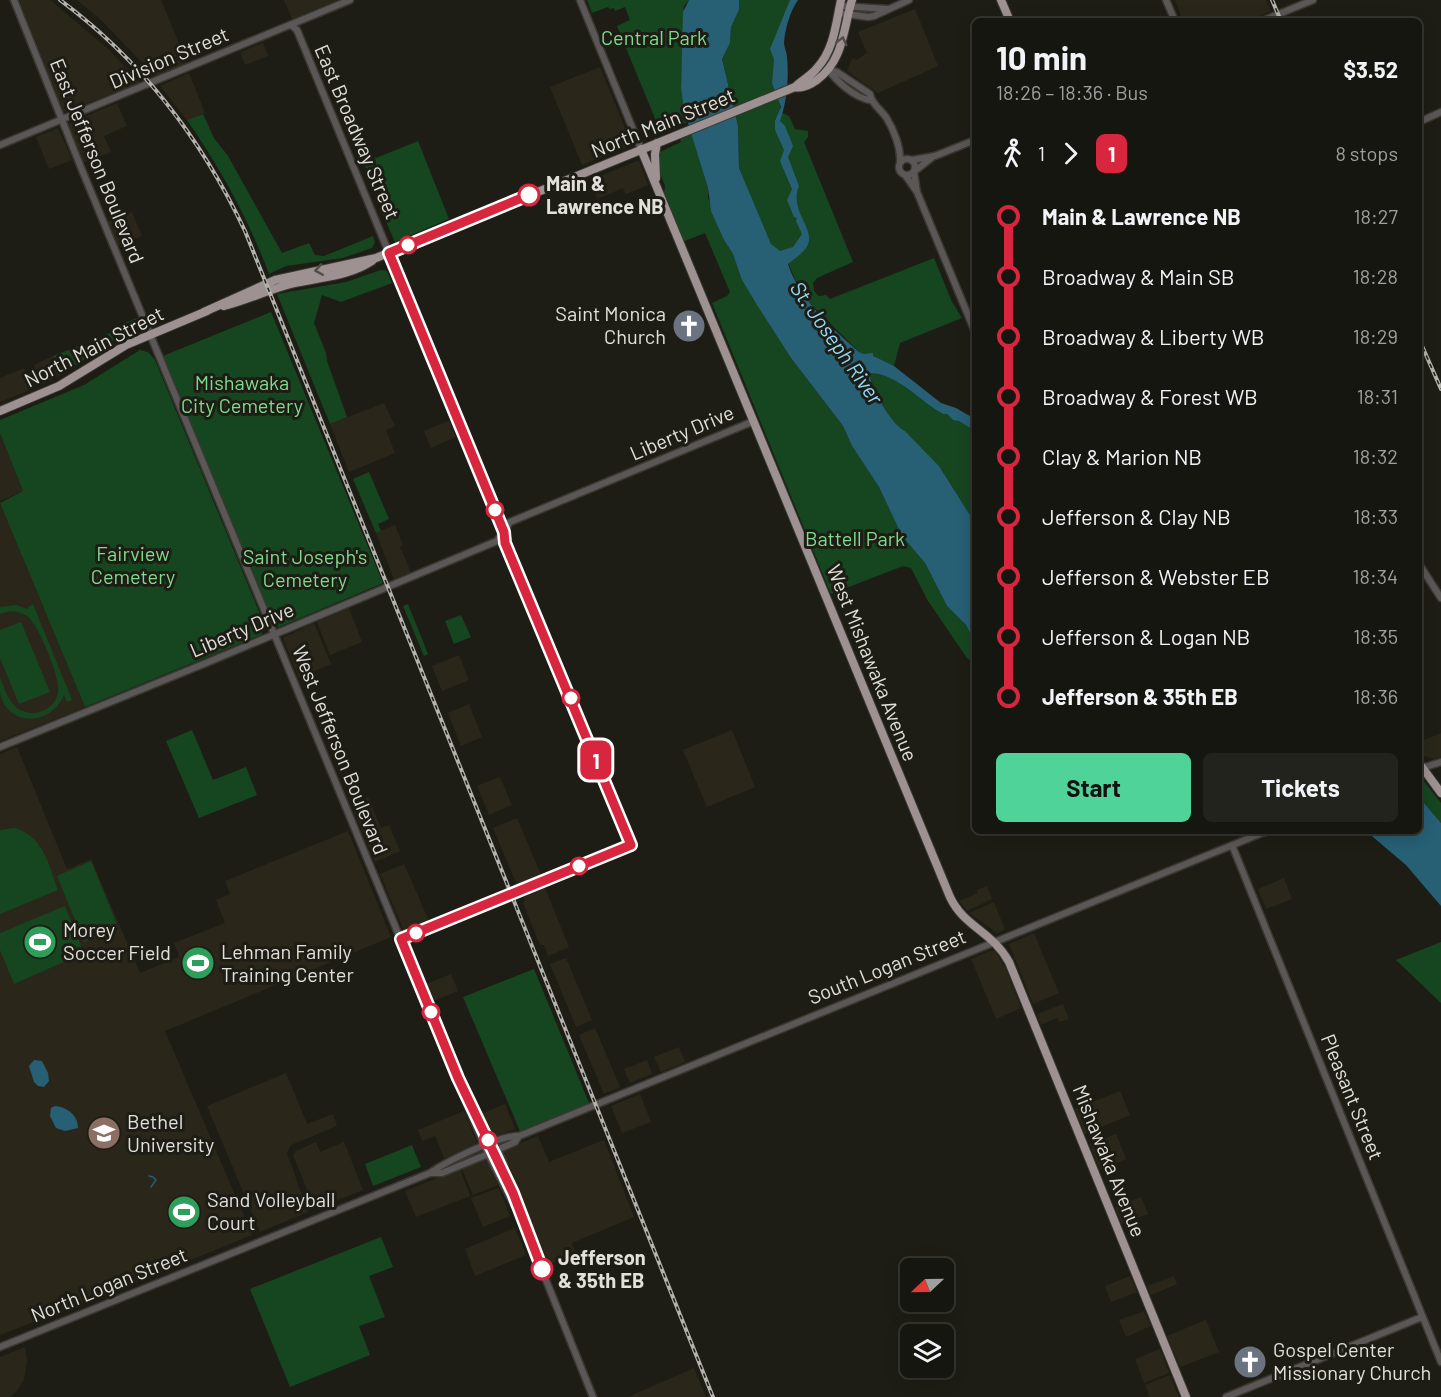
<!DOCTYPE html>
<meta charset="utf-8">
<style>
:root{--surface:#161610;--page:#23231e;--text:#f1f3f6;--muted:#9e9f9f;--line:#353530;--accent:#4fd399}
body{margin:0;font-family:Barlow,sans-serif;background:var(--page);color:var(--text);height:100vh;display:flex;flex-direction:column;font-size:22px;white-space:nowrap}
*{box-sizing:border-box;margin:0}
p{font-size:20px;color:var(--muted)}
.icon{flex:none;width:33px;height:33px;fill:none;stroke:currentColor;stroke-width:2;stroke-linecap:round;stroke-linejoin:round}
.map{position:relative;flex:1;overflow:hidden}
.sheet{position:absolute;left:972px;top:18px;width:450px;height:816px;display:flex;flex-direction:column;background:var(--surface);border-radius:9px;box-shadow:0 3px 15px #0003,0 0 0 2px var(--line)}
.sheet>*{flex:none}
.badge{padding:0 12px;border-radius:9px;font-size:21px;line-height:39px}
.needle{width:39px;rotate:248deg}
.controls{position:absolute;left:900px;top:1258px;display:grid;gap:12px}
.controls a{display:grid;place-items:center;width:54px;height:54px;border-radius:9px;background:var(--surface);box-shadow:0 3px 15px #0003,0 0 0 2px var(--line);font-size:30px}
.map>.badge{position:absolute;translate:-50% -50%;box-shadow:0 0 0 3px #fff}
.legs{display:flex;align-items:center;gap:9px;height:66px;padding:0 24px;font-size:20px}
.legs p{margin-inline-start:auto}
.summary{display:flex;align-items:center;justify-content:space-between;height:102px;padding:0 24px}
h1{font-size:33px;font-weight:700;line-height:45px}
.primary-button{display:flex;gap:12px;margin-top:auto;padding:12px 24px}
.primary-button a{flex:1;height:69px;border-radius:9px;background:var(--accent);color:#111;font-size:24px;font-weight:700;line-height:69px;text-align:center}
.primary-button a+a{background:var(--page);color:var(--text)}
ul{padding:0 24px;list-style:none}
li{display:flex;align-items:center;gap:21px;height:60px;font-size:22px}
li i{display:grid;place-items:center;width:9px;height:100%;margin:0 8px;background:currentColor}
li i::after{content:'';width:15px;height:15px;margin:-8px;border:4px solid;border-radius:50%;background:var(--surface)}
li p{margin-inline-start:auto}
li:first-child i{background:linear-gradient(#0000 50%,currentColor 0)}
li:last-child i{background:linear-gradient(currentColor 50%,#0000 0)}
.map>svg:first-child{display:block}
.built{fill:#2a271a}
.green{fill:#154620}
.water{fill:#275f75}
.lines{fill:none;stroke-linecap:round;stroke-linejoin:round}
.stream{stroke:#275f75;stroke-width:1.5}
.minor-casing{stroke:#393831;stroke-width:9}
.major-casing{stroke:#393831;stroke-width:10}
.minor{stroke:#5c5757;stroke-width:6}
.major{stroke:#9d9291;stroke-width:8}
.rail-casing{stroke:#b3b2ad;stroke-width:4}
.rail{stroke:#1e1d15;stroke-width:1.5;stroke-dasharray:4.5;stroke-linecap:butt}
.oneway{stroke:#514c47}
.line-1-casing{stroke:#fff;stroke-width:14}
.line-1{stroke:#d7263d;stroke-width:9}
.stop-1-dot{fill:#fff;stroke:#d7263d;stroke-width:3}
.labels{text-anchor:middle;stroke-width:6;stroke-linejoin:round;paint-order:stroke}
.park-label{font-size:20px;fill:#7ddc8d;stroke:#1e1d15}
.street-label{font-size:20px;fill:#e1e0db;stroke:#1e1d15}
.stop-label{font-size:20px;font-weight:bold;fill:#e1e0db;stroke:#1e1d15;text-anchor:start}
.poi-label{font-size:20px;fill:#e1e0db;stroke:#1e1d15;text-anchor:start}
.water-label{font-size:21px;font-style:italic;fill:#90dafa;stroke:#1e1d15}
</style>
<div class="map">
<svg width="1441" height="1397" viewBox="0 0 1441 1397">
<rect width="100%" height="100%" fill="#1e1d15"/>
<!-- built -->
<path class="built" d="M 19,0 L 50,0 L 107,48 L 140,83 L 64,112 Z
M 77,0 L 161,0 L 187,63 L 155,76 L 100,19 Z
M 284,0 L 337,0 L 292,19 Z
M 1175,0 L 1266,0 L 1271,11 L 1248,21 L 1183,21 Z
M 915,9 L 938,66 L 878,93 L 847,71 L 852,58 L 857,60 L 867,53 L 858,32 Z
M 263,43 L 268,56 L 245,65 L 240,52 Z
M 600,67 L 632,145 L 582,165 L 550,87 Z
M 189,73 L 205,113 L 187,120 L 160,86 Z
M 117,103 L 127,126 L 104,136 L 111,152 L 84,162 L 68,124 Z
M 58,128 L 72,160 L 49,169 L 36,137 Z
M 637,161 L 639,161 L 648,185 L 626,194 L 623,188 L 597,199 L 590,180 Z
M 132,212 L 142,236 L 118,246 L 108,221 Z
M 53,356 L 61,375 L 44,384 L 41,383 L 34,365 Z
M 24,368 L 31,386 L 30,390 L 0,402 L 0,378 Z
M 384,403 L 395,426 L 386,430 L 395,453 L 349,472 L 330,424 Z
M 449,421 L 456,437 L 431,448 L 424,431 Z
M 0,433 L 23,491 L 0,501 Z
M 0,503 L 85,707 L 0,741 Z
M 395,525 L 403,545 L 400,547 L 411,572 L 394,579 L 376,533 Z
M 349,608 L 362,642 L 330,655 L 317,622 Z
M 314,623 L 331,664 L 299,678 L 283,638 Z
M 459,655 L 469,680 L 442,691 L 432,666 Z
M 469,704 L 482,737 L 461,746 L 448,713 Z
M 732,730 L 755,787 L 707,807 L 683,750 Z
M 1441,733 L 1441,756 L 1434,759 L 1422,755 L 1419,750 L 1419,742 Z
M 17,747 L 67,869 L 91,859 L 140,973 L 179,957 L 174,943 L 225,923 L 216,900 L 230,894 L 225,881 L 348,831 L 391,937 L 165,1031 L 252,1235 L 115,1291 L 0,1335 L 0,754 Z
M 500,777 L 512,805 L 489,815 L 477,786 Z
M 368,797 L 381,828 L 389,825 L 400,851 L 375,862 L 351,804 Z
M 517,818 L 541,875 L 517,885 L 493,828 Z
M 404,864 L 429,921 L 404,931 L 380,874 Z
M 1284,878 L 1292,899 L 1266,909 L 1258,889 Z
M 987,886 L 992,899 L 967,911 L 959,901 L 978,893 L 977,890 Z
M 545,888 L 569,947 L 548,956 L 544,945 L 540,945 L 523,903 L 525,900 L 524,897 Z
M 994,902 L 1005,930 L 997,933 L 969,913 Z
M 1034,933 L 1059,993 L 1033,1004 L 1009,944 Z
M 990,951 L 995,951 L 1005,967 L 1021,1008 L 996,1019 L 971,959 Z
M 566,958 L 592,1020 L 576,1027 L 550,964 Z
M 451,974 L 458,991 L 433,1001 L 426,984 Z
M 1063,1004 L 1069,1019 L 1059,1022 L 1057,1018 L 1041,1025 L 1037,1014 Z
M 595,1028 L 620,1087 L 604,1094 L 579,1035 Z
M 679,1047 L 685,1062 L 661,1072 L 654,1057 Z
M 647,1060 L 652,1074 L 630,1083 L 624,1069 Z
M 286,1073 L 307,1124 L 333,1114 L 337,1126 L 291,1145 L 287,1153 L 308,1212 L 260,1232 L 207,1106 Z
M 1120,1091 L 1130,1115 L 1085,1134 L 1075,1109 Z
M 640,1094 L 651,1122 L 622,1133 L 611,1106 Z
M 505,1104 L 515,1129 L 493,1137 L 490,1136 L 481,1114 Z
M 464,1111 L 477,1143 L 444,1158 L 435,1136 L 422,1141 L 418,1130 Z
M 1116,1134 L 1126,1159 L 1100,1170 L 1090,1144 Z
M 538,1136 L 549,1162 L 604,1140 L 634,1217 L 572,1243 L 576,1254 L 548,1265 L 503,1153 L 504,1150 Z
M 316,1142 L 320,1152 L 344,1142 L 363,1190 L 315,1209 L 293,1155 L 296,1151 Z
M 483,1159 L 486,1160 L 498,1185 L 473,1195 L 462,1169 Z
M 460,1169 L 470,1196 L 416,1217 L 405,1191 Z
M 499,1188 L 510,1216 L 483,1227 L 471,1198 Z
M 1141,1197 L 1148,1214 L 1122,1224 L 1115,1207 Z
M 515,1228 L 526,1255 L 475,1276 L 465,1249 Z
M 1130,1276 L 1137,1292 L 1111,1302 L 1105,1286 Z
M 1174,1276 L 1177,1284 L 1151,1295 L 1147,1286 Z
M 1144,1311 L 1151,1326 L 1126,1337 L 1119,1320 Z
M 1206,1320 L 1219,1352 L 1180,1367 L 1167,1336 Z
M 25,1347 L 27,1361 L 24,1380 L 16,1392 L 10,1397 L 0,1397 L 0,1357 Z
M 1160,1349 L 1169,1373 L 1144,1383 L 1135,1359 Z
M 694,1368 L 706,1397 L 628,1397 Z
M 1170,1375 L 1179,1397 L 1150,1397 L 1145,1385 Z"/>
<!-- green -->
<path class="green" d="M 587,0 L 689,0 L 684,6 L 681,88 L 688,122 L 661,133 L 617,26 L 630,20 L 625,7 L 615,11 L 614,8 L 610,9 L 608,7 L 592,13 Z
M 739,0 L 790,0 C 782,25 773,54 773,80 C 773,92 782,100 780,112 L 789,116 L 795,129 L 808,131 L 808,137 L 804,142 L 853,262 L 817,278 L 813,283 L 814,291 L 819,296 L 826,295 L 830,299 L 934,258 L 952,302 L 962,318 L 900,343 L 894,366 L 859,352 L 809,302 L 799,288 L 788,263 L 771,244 L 760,220 L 739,168 L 738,126 L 722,59 L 730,43 L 731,27 L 739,10 Z
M 203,114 L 214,138 L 228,156 L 282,253 L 309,243 L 315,255 L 324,256 L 373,236 L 375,242 L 372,248 L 343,258 L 286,266 L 269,274 C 247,216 222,171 187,120 Z
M 691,130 L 708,188 L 708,198 L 724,240 L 733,254 L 747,288 L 791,358 L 843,426 L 852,446 L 879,487 L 902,536 L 925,563 L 947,606 L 966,625 L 975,643 L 975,664 L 967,658 L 928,601 L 911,568 L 903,566 L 831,594 L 712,303 L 727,296 L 730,292 L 705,233 L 682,242 L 664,193 L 665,186 L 659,170 L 658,153 L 681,142 L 679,134 Z
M 418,141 L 449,219 L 395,242 L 382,213 L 383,211 L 366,167 L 361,164 Z
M 381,270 L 387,271 L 392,283 L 341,302 L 322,295 L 314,323 L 326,353 L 327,361 L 347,417 L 330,424 L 277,294 L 346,282 Z
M 271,312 L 383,583 L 279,627 L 274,625 L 163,356 Z
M 137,318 L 140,326 L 138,330 L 110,343 L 61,375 L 53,356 L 81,345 L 87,347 L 91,344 L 91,341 L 124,327 L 123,324 Z
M 140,350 L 148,352 L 155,360 L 265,626 L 261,635 L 85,707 L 0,503 L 23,491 L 0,433 L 0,420 L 84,385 Z
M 873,373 L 893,378 L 936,410 L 943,414 L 947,414 L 953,420 L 959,420 L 975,431 L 975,523 L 939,466 L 905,431 C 888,422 877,393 869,376 Z
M 369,472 L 389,519 L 378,524 L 381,531 L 376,533 L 353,479 Z
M 33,604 L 72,700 L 67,702 L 64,695 C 51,727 6,727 0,692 C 0,687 0,682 0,677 C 4,687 7,699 15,706 C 29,720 55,712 58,692 C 61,679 38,623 27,616 C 18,610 9,610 0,614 L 0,607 L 16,605 L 28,609 L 28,607 Z
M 408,604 L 428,654 L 424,656 L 403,606 Z
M 461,615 L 471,637 L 454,644 L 445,621 Z
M 21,622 L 50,692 L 19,704 L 0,658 L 0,630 Z
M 192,730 L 213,780 L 246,767 L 257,795 L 199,818 L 166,741 Z
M 1419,780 L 1423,780 L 1441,803 L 1441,823 L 1419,797 Z
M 14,828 C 43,835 49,865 58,890 L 0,914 L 0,830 Z
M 91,861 L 118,927 L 84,942 L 57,876 Z
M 65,906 L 84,953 L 14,984 L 0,950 L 0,933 Z
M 1441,942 L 1441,1003 L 1396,960 Z
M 534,969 L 589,1103 L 520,1131 L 463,997 Z
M 412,1145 L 421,1167 L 373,1186 L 365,1164 Z
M 381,1237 L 393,1267 L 369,1276 L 385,1317 L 359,1326 L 370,1355 L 290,1387 L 250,1289 Z"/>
<!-- water -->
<path class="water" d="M 689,0 L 739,0 L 739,10 L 731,27 L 730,43 L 722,59 L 738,126 L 739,168 L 771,244 L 780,251 L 793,247 L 802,234 L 796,221 L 797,218 L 794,217 L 787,200 L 792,189 L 780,161 L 784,150 L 775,130 L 775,121 L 781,107 L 772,83 L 774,59 L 770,49 L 790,0 L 798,0 C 790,11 785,29 784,43 C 784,48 787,52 787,57 C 789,77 787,102 780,121 L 785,126 L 793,146 L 788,157 L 799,186 C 788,213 819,230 806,248 C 801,255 794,259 788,264 C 799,299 832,328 859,352 L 864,354 L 873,353 L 873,356 L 894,366 L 941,403 L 956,408 L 975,419 L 975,431 L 959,421 L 953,420 L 947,414 L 943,414 L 936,410 C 919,399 890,370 869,374 C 873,390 890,423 905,431 L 939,466 L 975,523 L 975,643 L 966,625 L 947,606 L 925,563 L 902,536 L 879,487 L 852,446 L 843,426 L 791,358 L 757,305 L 742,280 L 733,254 L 724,240 L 711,211 L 708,188 L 684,110 L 681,88 L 683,12 Z
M 1419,797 L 1441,823 L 1441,906 L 1406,865 L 1366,831 L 1419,831 Z
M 34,1060 L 42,1061 L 48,1073 L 49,1081 L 44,1087 L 38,1086 L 34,1082 L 29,1066 Z
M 55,1106 C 67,1107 78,1115 78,1128 L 65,1131 L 56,1128 L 50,1116 L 51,1108 Z"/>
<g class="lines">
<!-- stream -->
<path class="stream" d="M 149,1176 L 153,1177 L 156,1180 L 151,1187"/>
<!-- minor casing -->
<g class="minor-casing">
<path id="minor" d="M 14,0 L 82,170 L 458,1078 L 513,1193 L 521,1218 L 593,1397
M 580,0 L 641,149
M 1166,0 L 1175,21
M 840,6 L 888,9
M 839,13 L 868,17 L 874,16 L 909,0
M 1262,21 L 1313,0
M 291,25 L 297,30 L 504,532
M 828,69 C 836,81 855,98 870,100
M 828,70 L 837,72 L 870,94 C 871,103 881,110 886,117 C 894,130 901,148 900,163
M 1419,122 L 1441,112
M 0,145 L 350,0
M899 167a8 8 0 1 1 16 0a8 8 0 1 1-16 0Z
M 912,160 L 935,156 L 975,140
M 915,171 L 934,156
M 914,172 L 917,192 L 975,332
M 905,175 L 917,192
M 1419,564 L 1441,598
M 0,747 L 206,663 L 497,541 L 510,522 L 754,421
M 1419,769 L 1441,762
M 1232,845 L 1441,1362
M 464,1097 L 488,1154 L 514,1205
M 498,1150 L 504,1165 L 504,1174
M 431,1173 L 442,1173 L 488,1154 L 515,1142 L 519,1136
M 0,1347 L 430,1173 C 447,1161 500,1135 519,1136 L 1267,831
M 1226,1397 L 1422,1317"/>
</g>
<!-- major casing -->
<g class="major-casing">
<path id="major" d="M 1001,0 L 1010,21
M 795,87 C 803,89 810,85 817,80 C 844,60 843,29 852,0
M 641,149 L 950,897 C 964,927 992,931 1009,962 L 1186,1397
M 656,178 L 655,154 L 657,143
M 224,306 C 247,300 268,290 291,284 C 319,277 348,277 372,261
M 204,312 L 275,280 L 376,258 L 795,87 C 802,80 811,76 817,68 C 834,50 836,23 841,0
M 0,411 L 59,386 L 126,345 L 207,311
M 1419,763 L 1441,793"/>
</g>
<!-- minor -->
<use href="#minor" class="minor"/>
<!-- major -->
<use href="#major" class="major"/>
<!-- rail casing -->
<g class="rail-casing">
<path id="rail" d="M 60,0 C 141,60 202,140 245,231 L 713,1397
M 1272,0 L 1281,21
M 1419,339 L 1441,389"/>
</g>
<!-- rail -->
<use href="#rail" class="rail"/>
</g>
<!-- one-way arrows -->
<defs><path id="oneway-chevron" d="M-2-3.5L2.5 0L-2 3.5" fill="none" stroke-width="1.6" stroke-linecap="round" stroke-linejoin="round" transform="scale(1.5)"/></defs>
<g class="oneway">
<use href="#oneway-chevron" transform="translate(842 41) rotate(-76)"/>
<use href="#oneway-chevron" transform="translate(319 270) rotate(171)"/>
</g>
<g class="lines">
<!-- line-1 casing -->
<g class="line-1-casing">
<path id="line-1" d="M 529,195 L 389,253 L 504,532 L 505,543 L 631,845 L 401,939 L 458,1078 L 513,1193 L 542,1269"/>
</g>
<!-- line-1 -->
<use href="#line-1" class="line-1"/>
</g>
<!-- icons -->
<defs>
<g id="church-disc" transform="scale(1.725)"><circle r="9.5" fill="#6b7280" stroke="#1e1d15"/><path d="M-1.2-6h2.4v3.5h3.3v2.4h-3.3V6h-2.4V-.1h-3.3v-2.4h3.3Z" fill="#fff"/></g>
<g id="stadium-disc" transform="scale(1.725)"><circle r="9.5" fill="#2e9e5b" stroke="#1e1d15"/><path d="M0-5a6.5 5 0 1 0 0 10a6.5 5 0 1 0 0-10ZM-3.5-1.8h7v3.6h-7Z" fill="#fff"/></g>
<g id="university-disc" transform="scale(1.725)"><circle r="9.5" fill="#8d6e63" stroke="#1e1d15"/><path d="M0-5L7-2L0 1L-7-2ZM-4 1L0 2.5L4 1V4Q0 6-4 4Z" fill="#fff"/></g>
</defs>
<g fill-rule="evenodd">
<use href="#church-disc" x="689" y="326"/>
<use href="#stadium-disc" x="40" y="942"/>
<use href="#stadium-disc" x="198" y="963"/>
<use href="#university-disc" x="104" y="1133"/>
<use href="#stadium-disc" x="184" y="1212"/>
<use href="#church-disc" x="1250" y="1362"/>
</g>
<!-- markers -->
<g class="stop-1-dot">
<circle cx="529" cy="195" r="10"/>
<circle cx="408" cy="245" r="8"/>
<circle cx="495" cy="510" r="8"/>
<circle cx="571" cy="698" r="8"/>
<circle cx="579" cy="866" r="8"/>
<circle cx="416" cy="933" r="8"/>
<circle cx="431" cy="1012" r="8"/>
<circle cx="488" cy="1140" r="8"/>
<circle cx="542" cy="1269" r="10"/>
</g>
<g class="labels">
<!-- park labels -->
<g class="park-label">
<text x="654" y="45">Central Park</text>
<text x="242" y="390">Mishawaka<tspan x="242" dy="23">City Cemetery</tspan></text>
<text x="855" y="546">Battell Park</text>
<text x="133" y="561">Fairview<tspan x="133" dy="23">Cemetery</tspan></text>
<text x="305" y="564">Saint Joseph's<tspan x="305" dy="23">Cemetery</tspan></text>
</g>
<!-- street labels -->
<g class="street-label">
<text transform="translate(169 58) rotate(-23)" y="7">Division Street</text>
<text transform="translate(663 123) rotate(-22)" y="7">North Main Street</text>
<text transform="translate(357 132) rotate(67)" y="7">East Broadway Street</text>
<text transform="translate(97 161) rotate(68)" y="7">East Jefferson Boulevard</text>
<text transform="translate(94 347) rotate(-27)" y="7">North Main Street</text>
<text transform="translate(682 433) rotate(-23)" y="7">Liberty Drive</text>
<text transform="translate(242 630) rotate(-23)" y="7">Liberty Drive</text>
<text transform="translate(872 663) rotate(68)" y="7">West Mishawaka Avenue</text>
<text transform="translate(340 750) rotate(68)" y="7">West Jefferson Boulevard</text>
<text transform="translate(887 967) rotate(-22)" y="7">South Logan Street</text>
<text transform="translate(1352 1097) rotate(68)" y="7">Pleasant Street</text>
<text transform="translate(1109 1161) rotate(68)" y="7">Mishawaka Avenue</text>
<text transform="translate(109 1285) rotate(-22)" y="7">North Logan Street</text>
</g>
<!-- stop labels -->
<g class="stop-label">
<text x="546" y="191">Main &amp;<tspan x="546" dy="23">Lawrence NB</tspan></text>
<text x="558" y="1265">Jefferson<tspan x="558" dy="23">&amp; 35th EB</tspan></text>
</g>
<!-- poi labels -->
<g class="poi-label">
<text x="666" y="321" text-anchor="end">Saint Monica<tspan x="666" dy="23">Church</tspan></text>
<text x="63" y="937">Morey<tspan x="63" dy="23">Soccer Field</tspan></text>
<text x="221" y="959">Lehman Family<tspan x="221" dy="23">Training Center</tspan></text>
<text x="127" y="1129">Bethel<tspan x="127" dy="23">University</tspan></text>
<text x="207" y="1207">Sand Volleyball<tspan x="207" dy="23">Court</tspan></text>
<text x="1273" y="1357">Gospel Center<tspan x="1273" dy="23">Missionary Church</tspan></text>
</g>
<!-- water labels -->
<g class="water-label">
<text transform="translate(836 343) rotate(55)" y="7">St. Joseph River</text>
</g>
</g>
</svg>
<div class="controls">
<a><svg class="needle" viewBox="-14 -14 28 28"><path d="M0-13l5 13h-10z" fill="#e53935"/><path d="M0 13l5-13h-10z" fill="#9e9f9f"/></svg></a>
<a><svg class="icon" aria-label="layers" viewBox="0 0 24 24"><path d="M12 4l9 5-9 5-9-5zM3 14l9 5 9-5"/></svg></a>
</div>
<b class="badge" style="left:596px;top:760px;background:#d7263d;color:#fff">1</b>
<section class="sheet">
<div class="summary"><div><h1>10 min</h1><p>18:26 – 18:36 · Bus</p></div><b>$3.52</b></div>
<div class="legs"><svg class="icon" aria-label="walk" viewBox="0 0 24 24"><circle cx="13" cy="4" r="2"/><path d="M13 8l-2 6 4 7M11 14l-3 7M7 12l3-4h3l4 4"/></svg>1<svg class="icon" aria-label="forward" viewBox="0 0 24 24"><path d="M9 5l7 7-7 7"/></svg><b class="badge" style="background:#d7263d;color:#fff">1</b><p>8 stops</p></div>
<ul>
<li><i style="color:#d7263d"></i><b>Main &amp; Lawrence NB</b><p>18:27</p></li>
<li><i style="color:#d7263d"></i><span>Broadway &amp; Main SB</span><p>18:28</p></li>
<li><i style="color:#d7263d"></i><span>Broadway &amp; Liberty WB</span><p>18:29</p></li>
<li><i style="color:#d7263d"></i><span>Broadway &amp; Forest WB</span><p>18:31</p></li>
<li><i style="color:#d7263d"></i><span>Clay &amp; Marion NB</span><p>18:32</p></li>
<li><i style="color:#d7263d"></i><span>Jefferson &amp; Clay NB</span><p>18:33</p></li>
<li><i style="color:#d7263d"></i><span>Jefferson &amp; Webster EB</span><p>18:34</p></li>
<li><i style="color:#d7263d"></i><span>Jefferson &amp; Logan NB</span><p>18:35</p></li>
<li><i style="color:#d7263d"></i><b>Jefferson &amp; 35th EB</b><p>18:36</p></li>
</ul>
<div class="primary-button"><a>Start</a><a>Tickets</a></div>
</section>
</div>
